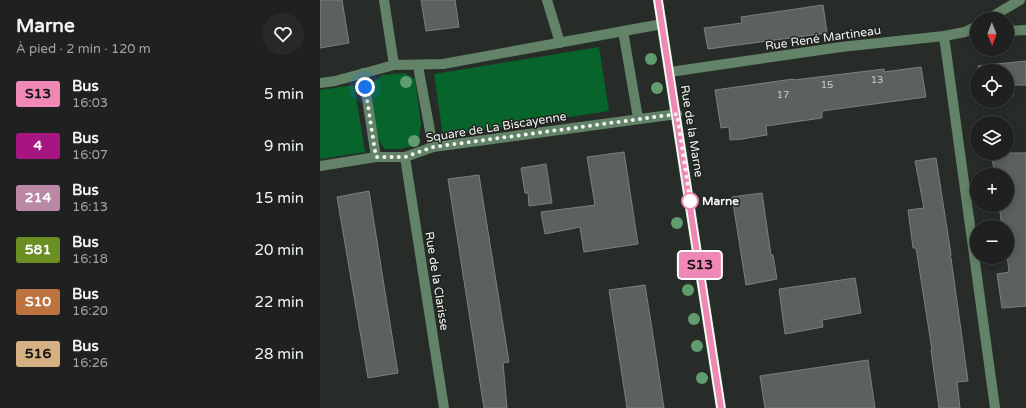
<!DOCTYPE html>
<html lang="fr">
<meta charset="utf-8">
<style>
:root{--surface:#1e211f;--page:#262928;--text:#f1f3f6;--muted:#a1a3a4;--line:#3c3e3d}
body{margin:0;font-family:"Varela Round",sans-serif;background:var(--page);color:var(--text);height:100vh;display:flex;flex-direction:column;font-size:15px;white-space:nowrap}
*{box-sizing:border-box;margin:0}
p{font-size:13px;color:var(--muted)}
.icon{flex:none;width:22px;height:22px;fill:none;stroke:currentColor;stroke-width:2;stroke-linecap:round;stroke-linejoin:round}
.map{position:relative;flex:1;overflow:hidden}
.drawer{display:flex;flex-direction:column;background:var(--surface);width:320px}
.drawer>*{flex:none}
.badge{padding:0 8px;border-radius:3px;font-size:14px;line-height:26px}
.needle{width:26px;rotate:179deg}
.tools{position:absolute;left:650px;top:12px;display:grid;gap:8px}
.tools a{display:grid;place-items:center;width:44px;height:44px;border-radius:50%;background:var(--surface);box-shadow:0 2px 10px #0003,0 0 0 1px var(--line);font-size:20px}
.you{position:absolute;width:20px;height:20px;margin:-10px;border:3px solid #fff;border-radius:50%;background:#1a73e8;box-shadow:0 0 0 6px #1a73e833}
.map>.badge{position:absolute;translate:-50% -50%;box-shadow:0 0 0 2px #fff}
.round{display:grid;place-items:center;flex:none;width:42px;height:42px;border-radius:21px;background:var(--page)}
.summary{display:flex;align-items:center;justify-content:space-between;height:68px;padding:0 16px}
h1{font-size:19px;font-weight:700;line-height:30px}
ul{padding:0;list-style:none}
li{display:flex;align-items:center;gap:12px;height:52px;padding:0 16px}
li div{flex:1}
li b{display:block;font-size:15px}
li em{font-style:normal}
li .badge{min-width:44px;font-weight:700;text-align:center}
main{display:flex;flex:1;min-height:0}
.map>svg:first-child{display:block}
.green{fill:#07652b}
.building{fill:#5c615d;stroke:#7b807c}
.lines{fill:none;stroke-linecap:round;stroke-linejoin:round}
.minor{stroke:#638368;stroke-width:10}
.major{stroke:#99dca5;stroke-width:10}
.tree{fill:#609c6d}
.line-casing{stroke:#fff;stroke-width:9}
.line{stroke:#f088b6;stroke-width:6}
.walk{stroke:#f1f4f1;stroke-width:4;stroke-dasharray:0 7.2}
.stop-dot{fill:#fff;stroke:#f088b6;stroke-width:2}
.labels{text-anchor:middle;stroke-width:3;stroke-linejoin:round;paint-order:stroke}
.number-label{font-size:10px;fill:#cccfcc}
.street-label{font-size:12px;fill:#f1f4f1;stroke:#1f221f}
.stop-label{font-size:12px;font-weight:bold;fill:#f1f4f1;stroke:#1f221f;text-anchor:start}
</style>
<main>
<section class="drawer">
<div class="summary"><div><h1>Marne</h1><p>À pied · 2 min · 120 m</p></div><a class="round"><svg class="icon" aria-label="heart" viewBox="0 0 24 24"><path d="M12 20l-8-8c-3-5 5-10 8-4 3-6 11-1 8 4z"/></svg></a></div>
<ul>
<li><span class="badge" style="background:#f088b6;color:#111">S13</span><div><b>Bus</b><p>16:03</p></div><em>5 min</em></li>
<li><span class="badge" style="background:#a71680;color:#fff">4</span><div><b>Bus</b><p>16:07</p></div><em>9 min</em></li>
<li><span class="badge" style="background:#ba88a4;color:#fff">214</span><div><b>Bus</b><p>16:13</p></div><em>15 min</em></li>
<li><span class="badge" style="background:#6b8e23;color:#fff">581</span><div><b>Bus</b><p>16:18</p></div><em>20 min</em></li>
<li><span class="badge" style="background:#bc7340;color:#fff">S10</span><div><b>Bus</b><p>16:20</p></div><em>22 min</em></li>
<li><span class="badge" style="background:#d5b082;color:#111">516</span><div><b>Bus</b><p>16:26</p></div><em>28 min</em></li>
</ul>
</section>
<div class="map">
<svg width="706" height="408" viewBox="0 0 706 408">
<rect width="100%" height="100%" fill="#282c29"/>
<!-- green -->
<path class="green" d="M 279,47 L 289,111 L 123,136 L 114,74 Z
M 85,73 L 95,79 L 101,124 L 98,145 L 79,149 L 65,149 C 51,133 51,103 54,82 L 62,75 Z
M 34,85 L 45,152 L 0,159 L 0,90 Z"/>
<!-- building -->
<path class="building" d="M 0,0 L 22,0 L 29,43 L 0,48 Z
M 101,0 L 135,0 L 139,27 L 106,31 Z
M 503,5 L 507,33 L 388,49 L 384,28 L 422,23 L 421,17 Z
M 706,61 L 706,85 L 692,85 L 693,96 L 687,97 L 687,71 L 659,71 L 658,66 Z
M 601,67 L 606,97 L 502,111 L 502,118 L 446,126 L 447,135 L 422,139 L 410,140 L 409,127 L 401,128 L 395,90 L 473,79 L 474,80 L 564,69 L 564,72 Z
M 304,152 L 318,244 L 264,252 L 260,227 L 225,234 L 221,212 L 275,205 L 267,157 Z
M 671,153 L 706,153 L 706,306 L 682,308 L 677,274 L 689,272 L 687,255 L 687,227 L 682,227 L 679,205 L 687,205 L 687,175 L 675,175 Z
M 616,158 L 631,254 L 630,258 L 631,258 L 648,381 L 637,382 L 640,408 L 619,408 L 611,350 L 612,350 L 596,248 L 593,248 L 588,210 L 604,208 L 595,161 Z
M 226,164 L 232,203 L 209,206 L 208,193 L 205,193 L 201,168 Z
M 159,175 L 189,362 L 183,363 L 187,408 L 164,408 L 128,179 Z
M 49,191 L 78,373 L 48,378 L 17,197 Z
M 442,193 L 451,255 L 453,255 L 457,279 L 426,285 L 412,197 Z
M 535,278 L 541,313 L 502,320 L 503,327 L 465,334 L 459,289 Z
M 325,285 L 333,335 L 344,408 L 307,408 L 289,290 Z
M 548,360 L 555,408 L 445,408 L 440,376 Z"/>
<g class="lines">
<!-- minor -->
<path class="minor" d="M 64,0 L 74,65
M 227,0 L 240,43
M 668,19 L 700,0
M 303,31 L 318,118
M 687,31 L 706,30
M 624,36 L 675,408
M 98,66 L 113,147
M 350,72 L 521,47 L 624,36 L 645,32 L 657,26
M 43,73 L 56,157
M 0,83 L 15,81 L 74,65 L 123,64 L 342,24
M 85,157 L 124,408
M 0,166 L 56,157 L 85,157 L 113,147 L 357,114"/>
<!-- major -->
<path class="major" d="M 338,0 L 401,408"/>
</g>
<!-- trees -->
<g class="tree">
<circle cx="331" cy="59" r="6"/>
<circle cx="86" cy="82" r="6"/>
<circle cx="337" cy="88" r="6"/>
<circle cx="94" cy="141" r="6"/>
<circle cx="357" cy="223" r="6"/>
<circle cx="363" cy="259" r="6"/>
<circle cx="368" cy="290" r="6"/>
<circle cx="374" cy="319" r="6"/>
<circle cx="377" cy="346" r="6"/>
<circle cx="382" cy="378" r="6"/>
</g>
<g class="lines">
<!-- line casing -->
<g class="line-casing">
<path id="line" d="M 338,0 L 401,408"/>
</g>
<!-- line -->
<use href="#line" class="line"/>
<!-- walk -->
<path class="walk" d="M 45,87 L 56,157 L 85,157 L 113,147 L 357,114 L 370,201"/>
</g>
<!-- markers -->
<circle class="stop-dot" cx="370" cy="201" r="8"/>
<g class="labels">
<!-- number labels -->
<g class="number-label">
<text x="557" y="83">13</text>
<text x="507" y="88">15</text>
<text x="463" y="98">17</text>
</g>
<!-- street labels -->
<g class="street-label">
<text transform="translate(503 38) rotate(-8)" y="4">Rue René Martineau</text>
<text transform="translate(176 127) rotate(-9)" y="4">Square de La Biscayenne</text>
<text transform="translate(372 131) rotate(81)" y="4">Rue de la Marne</text>
<text transform="translate(117 281) rotate(81)" y="4">Rue de la Clarisse</text>
</g>
<!-- stop labels -->
<g class="stop-label">
<text x="382" y="205">Marne</text>
</g>
</g>
</svg>
<div class="tools">
<a><svg class="needle" viewBox="-14 -14 28 28"><path d="M0-13l5 13h-10z" fill="#e53935"/><path d="M0 13l5-13h-10z" fill="#a1a3a4"/></svg></a>
<a><svg class="icon" aria-label="locate" viewBox="0 0 24 24"><circle cx="12" cy="12" r="6"/><path d="M12 2v4M12 18v4M2 12h4M18 12h4"/></svg></a>
<a><svg class="icon" aria-label="layers" viewBox="0 0 24 24"><path d="M12 4l9 5-9 5-9-5zM3 14l9 5 9-5"/></svg></a>
<a>+</a>
<a>−</a>
</div>
<div class="you" style="left:45px;top:87px"></div>
<b class="badge" style="left:380px;top:265px;background:#f088b6;color:#111">S13</b>
</div>
</main>
